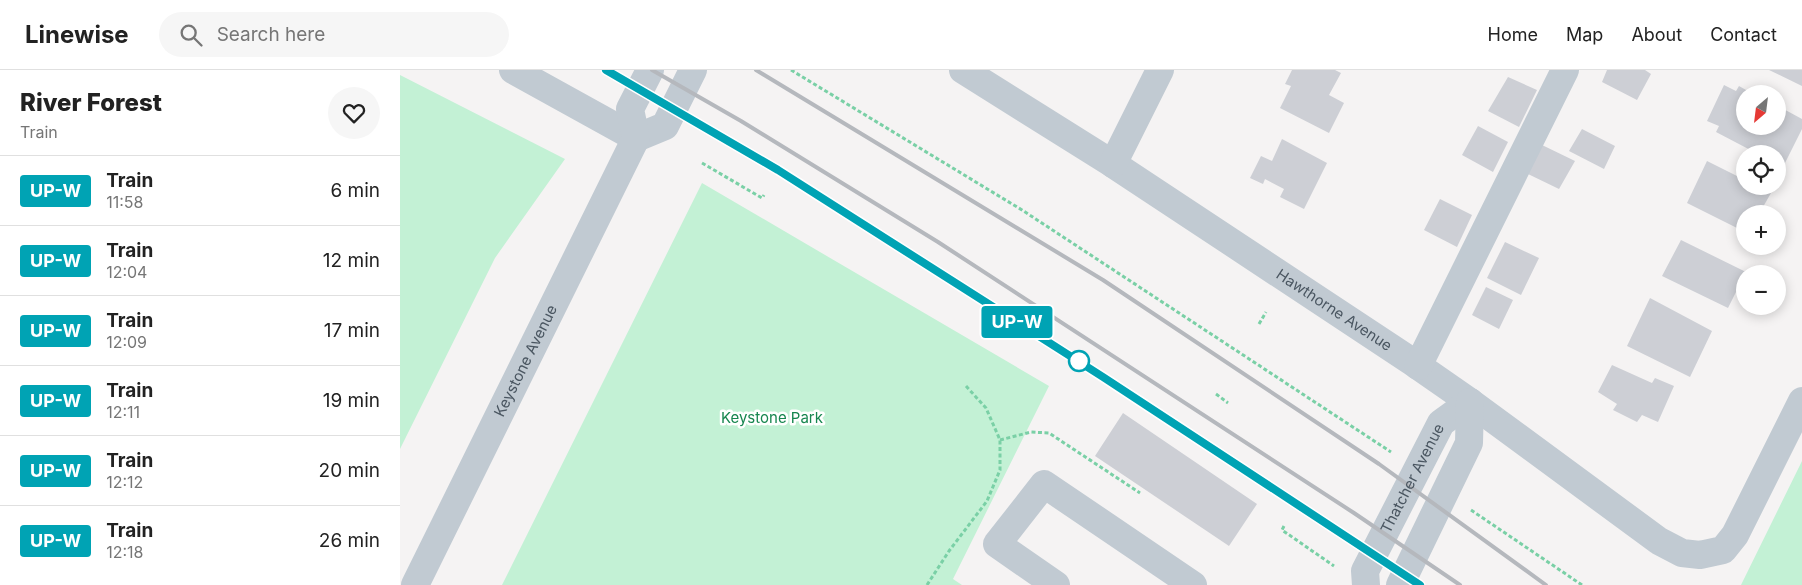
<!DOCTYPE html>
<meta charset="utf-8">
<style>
:root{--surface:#fff;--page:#f6f6f6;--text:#222;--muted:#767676;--line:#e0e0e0}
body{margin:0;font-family:Inter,sans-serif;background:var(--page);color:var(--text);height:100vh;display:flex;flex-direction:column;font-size:19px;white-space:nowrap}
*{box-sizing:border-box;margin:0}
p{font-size:16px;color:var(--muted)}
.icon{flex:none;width:28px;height:28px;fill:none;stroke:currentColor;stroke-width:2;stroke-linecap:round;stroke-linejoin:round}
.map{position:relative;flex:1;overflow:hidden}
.sheet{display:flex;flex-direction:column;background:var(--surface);width:400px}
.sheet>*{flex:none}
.badge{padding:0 10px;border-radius:4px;font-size:18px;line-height:32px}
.needle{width:32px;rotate:208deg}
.tools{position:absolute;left:1336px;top:15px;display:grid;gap:10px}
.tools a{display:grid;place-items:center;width:50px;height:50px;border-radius:50%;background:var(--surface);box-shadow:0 2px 12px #0003;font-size:25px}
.map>.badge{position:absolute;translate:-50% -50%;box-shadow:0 0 0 2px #fff}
.round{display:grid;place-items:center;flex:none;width:52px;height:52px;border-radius:26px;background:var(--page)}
.head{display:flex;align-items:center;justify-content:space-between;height:85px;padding:0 20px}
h1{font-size:24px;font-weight:800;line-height:38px}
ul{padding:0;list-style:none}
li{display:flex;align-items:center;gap:15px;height:70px;padding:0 20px;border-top:1px solid var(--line)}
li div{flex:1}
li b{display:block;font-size:19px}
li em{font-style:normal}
li .badge{min-width:55px;font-weight:700;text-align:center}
header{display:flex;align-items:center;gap:30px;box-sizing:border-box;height:70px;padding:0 25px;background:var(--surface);border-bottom:1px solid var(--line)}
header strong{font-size:24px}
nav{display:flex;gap:28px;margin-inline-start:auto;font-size:18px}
.search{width:350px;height:45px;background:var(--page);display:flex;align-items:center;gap:12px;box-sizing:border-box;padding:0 18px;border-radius:28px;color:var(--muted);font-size:19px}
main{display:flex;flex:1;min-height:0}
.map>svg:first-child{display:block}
.green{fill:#c3f1d5}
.building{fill:#cdcfd5}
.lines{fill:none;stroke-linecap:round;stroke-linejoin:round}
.path{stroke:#7ad0a6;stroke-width:3;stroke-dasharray:4 2.5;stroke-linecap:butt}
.minor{stroke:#c1cad2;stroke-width:28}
.rail{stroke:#b5b8bd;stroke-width:4}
.line-casing{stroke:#fff;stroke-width:11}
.line{stroke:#00a3b4;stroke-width:8}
.stop-dot{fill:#fff;stroke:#00a3b4;stroke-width:2.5}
.labels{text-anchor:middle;stroke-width:5;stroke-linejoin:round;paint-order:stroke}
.street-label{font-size:15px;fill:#4a5661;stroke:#fff}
.park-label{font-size:15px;fill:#17864f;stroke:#fff}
</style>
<header>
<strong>Linewise</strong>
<div class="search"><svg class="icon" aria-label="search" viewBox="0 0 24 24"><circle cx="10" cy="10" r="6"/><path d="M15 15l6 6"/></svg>Search here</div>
<nav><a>Home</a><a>Map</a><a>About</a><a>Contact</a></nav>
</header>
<main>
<section class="sheet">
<div class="head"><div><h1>River Forest</h1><p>Train</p></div><a class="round"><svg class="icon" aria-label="heart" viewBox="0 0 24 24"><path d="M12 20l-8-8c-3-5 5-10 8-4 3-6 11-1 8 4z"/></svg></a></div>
<ul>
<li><span class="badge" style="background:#00a3b4;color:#fff">UP-W</span><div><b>Train</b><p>11:58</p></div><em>6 min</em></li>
<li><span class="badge" style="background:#00a3b4;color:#fff">UP-W</span><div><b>Train</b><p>12:04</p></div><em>12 min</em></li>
<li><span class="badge" style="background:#00a3b4;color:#fff">UP-W</span><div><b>Train</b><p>12:09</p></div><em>17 min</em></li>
<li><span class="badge" style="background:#00a3b4;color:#fff">UP-W</span><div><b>Train</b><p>12:11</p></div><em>19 min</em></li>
<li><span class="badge" style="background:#00a3b4;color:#fff">UP-W</span><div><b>Train</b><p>12:12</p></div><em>20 min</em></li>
<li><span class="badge" style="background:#00a3b4;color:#fff">UP-W</span><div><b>Train</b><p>12:18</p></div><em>26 min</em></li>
</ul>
</section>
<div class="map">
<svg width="1402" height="515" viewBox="0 0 1402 515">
<rect width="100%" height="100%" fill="#f5f3f3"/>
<!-- green -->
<path class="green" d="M 0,5 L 165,89 L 95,188 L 0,379 Z
M 302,113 L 649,316 L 553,509 L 562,515 L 102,515 Z
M 1402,391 L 1402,515 L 1341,515 Z"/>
<!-- building -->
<path class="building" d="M 892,0 L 935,0 L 941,3 L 929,25 L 944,33 L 929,63 L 880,38 L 891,16 L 885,14 Z
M 1207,0 L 1245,0 L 1251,4 L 1237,30 L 1202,12 Z
M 1369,0 L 1402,0 L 1402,16 Z
M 1108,7 L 1137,20 L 1119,57 L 1088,41 Z
M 1324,15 L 1336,21 L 1339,16 L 1353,24 L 1345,24 L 1345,56 L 1378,56 L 1378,36 L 1402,49 L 1402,59 L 1383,97 L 1378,94 L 1378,84 L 1358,84 L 1316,62 L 1319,56 L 1307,51 Z
M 1078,56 L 1108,72 L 1093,102 L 1062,85 Z
M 1182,59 L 1215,76 L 1204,99 L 1169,81 Z
M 882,69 L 927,93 L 904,139 L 880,127 L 884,119 L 865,109 L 863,114 L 850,108 L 861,86 L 872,91 Z
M 1142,75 L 1175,91 L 1159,119 L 1128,104 Z
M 1307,91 L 1345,110 L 1345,116 L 1358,116 L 1371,123 L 1359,144 L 1345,144 L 1345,162 L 1287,133 Z
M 1040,129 L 1072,145 L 1057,177 L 1024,160 Z
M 1281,170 L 1346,202 L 1328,238 L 1262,206 Z
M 1105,172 L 1139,188 L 1121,225 L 1087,208 Z
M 1086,217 L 1113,230 L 1099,259 L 1072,245 Z
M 1250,228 L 1312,261 L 1290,307 L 1227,276 Z
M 1212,295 L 1252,313 L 1255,308 L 1274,316 L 1258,352 L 1242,345 L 1237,352 L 1213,340 L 1217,334 L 1198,322 Z
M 723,343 L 857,434 L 829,476 L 695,386 Z"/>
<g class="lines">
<!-- path -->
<path class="path" d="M 391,0 L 622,140 L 991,382
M 302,93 L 362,128 L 364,125
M 859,254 L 866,242
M 816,324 L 828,333
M 600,370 L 631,362 L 649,363 L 740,423
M 1071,440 L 1182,515
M 884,456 L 882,460 L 934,496
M 527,515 L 549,481 L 587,431 L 600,400 L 600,370 L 586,338 L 565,315"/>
<!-- minor -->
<g class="minor">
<path d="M 113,0 L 236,68"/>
<path id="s1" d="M 563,0 L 713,94 L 1011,291 L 1070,332 L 1259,471 L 1282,483 L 1300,485 L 1323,480 L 1335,465 L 1402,331"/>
<path d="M 236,68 L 265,56 L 293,0"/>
<path d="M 713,94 L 760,0"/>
<path d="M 1018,296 L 1165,0"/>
<path id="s2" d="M 15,515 L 236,68 L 230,39 L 250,0"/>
<path d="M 656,515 L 597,474 L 644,414 L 793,515"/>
<path id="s3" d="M 966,515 L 965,501 L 1041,353 L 1070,332"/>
<path d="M 1000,515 L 1069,373 L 1070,332"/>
</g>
<!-- rail -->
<path class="rail" d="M 206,0 L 378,100 L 703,307 L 1020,515
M 252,0 L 341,51 L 538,172 L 954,443 L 1060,515
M 356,0 L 703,210 L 979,394 L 1146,515"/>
</g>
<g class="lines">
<!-- line casing -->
<g class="line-casing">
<path id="line" d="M 206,0 L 378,100 L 703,307 L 1020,515"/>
</g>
<!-- line -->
<use href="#line" class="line"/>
</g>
<!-- markers -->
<circle class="stop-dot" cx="679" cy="291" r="10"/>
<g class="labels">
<!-- street labels -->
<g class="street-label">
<text dy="5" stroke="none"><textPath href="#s1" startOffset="442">Hawthorne Avenue</textPath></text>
<text dy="5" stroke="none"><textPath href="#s2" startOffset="250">Keystone Avenue</textPath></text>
<text dy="5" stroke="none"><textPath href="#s3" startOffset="118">Thatcher Avenue</textPath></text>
</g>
<!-- park labels -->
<g class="park-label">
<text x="372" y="353">Keystone Park</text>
</g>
</g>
</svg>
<div class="tools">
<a><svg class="needle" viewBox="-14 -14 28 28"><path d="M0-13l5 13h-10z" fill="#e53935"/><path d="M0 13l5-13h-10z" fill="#767676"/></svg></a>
<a><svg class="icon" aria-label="locate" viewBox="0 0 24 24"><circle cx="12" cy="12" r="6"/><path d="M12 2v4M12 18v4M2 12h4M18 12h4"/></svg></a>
<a>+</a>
<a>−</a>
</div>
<b class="badge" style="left:617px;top:252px;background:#00a3b4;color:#fff">UP-W</b>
</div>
</main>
